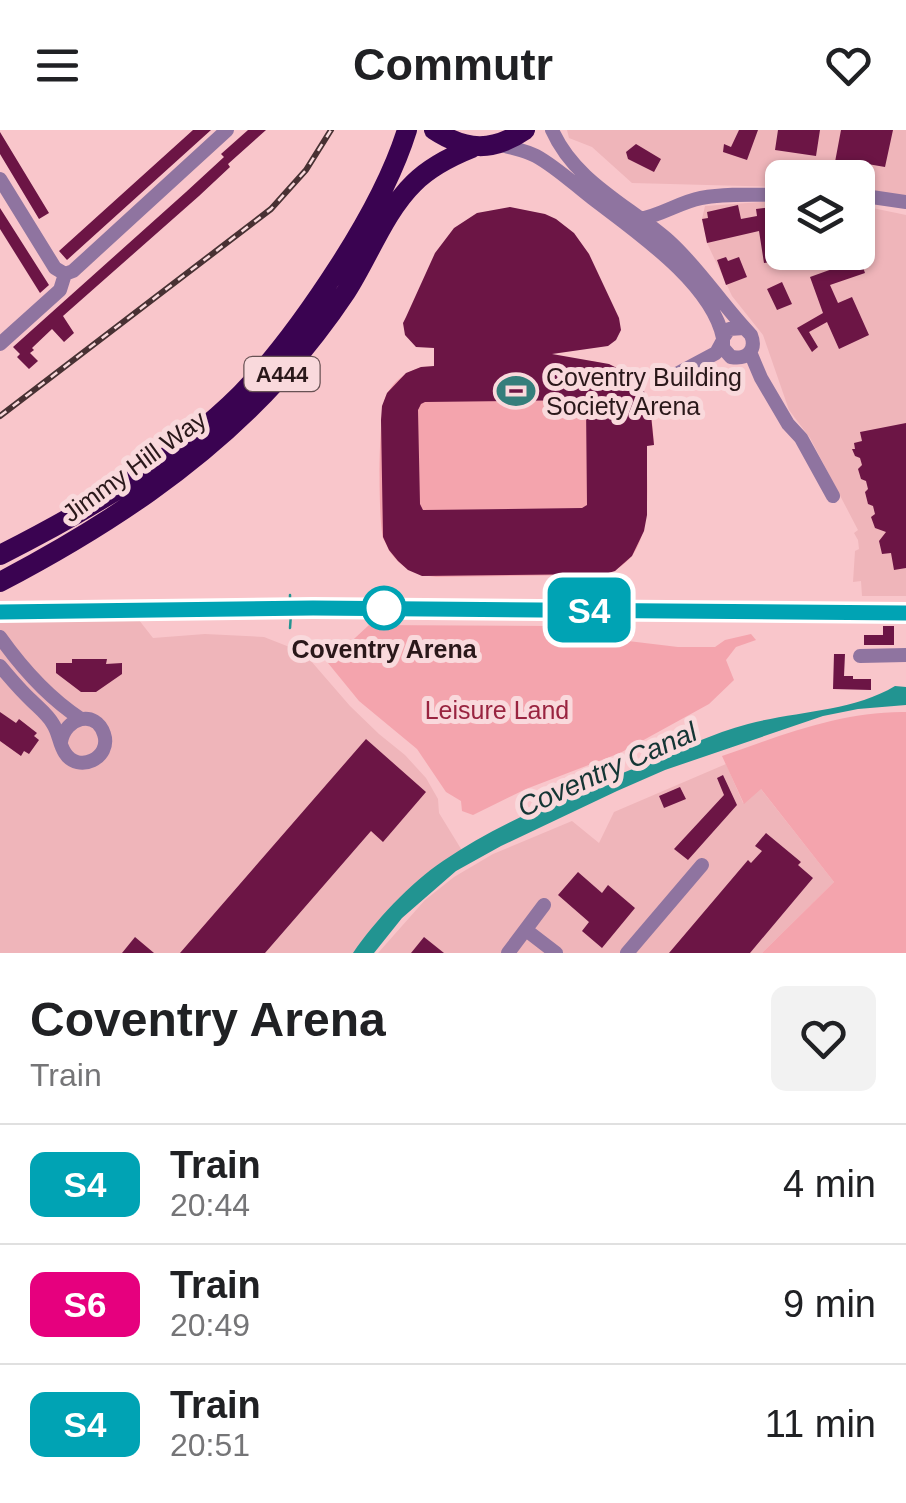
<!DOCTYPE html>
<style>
:root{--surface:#fff;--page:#f2f2f2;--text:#202124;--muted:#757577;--line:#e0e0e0}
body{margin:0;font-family:Arial,sans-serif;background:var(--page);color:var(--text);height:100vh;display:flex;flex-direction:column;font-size:38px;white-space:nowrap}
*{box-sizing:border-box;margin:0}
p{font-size:32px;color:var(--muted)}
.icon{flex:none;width:55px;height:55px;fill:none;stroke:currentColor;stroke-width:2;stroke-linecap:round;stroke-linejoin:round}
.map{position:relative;height:823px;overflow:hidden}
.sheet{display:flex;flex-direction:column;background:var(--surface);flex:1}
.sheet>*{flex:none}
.badge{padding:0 20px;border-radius:15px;font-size:35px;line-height:65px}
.tools{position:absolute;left:765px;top:30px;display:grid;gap:20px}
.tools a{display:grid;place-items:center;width:110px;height:110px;border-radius:15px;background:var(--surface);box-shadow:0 2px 8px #0004;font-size:50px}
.map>.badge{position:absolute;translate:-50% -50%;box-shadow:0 0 0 5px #fff}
.round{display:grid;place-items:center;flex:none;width:105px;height:105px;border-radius:15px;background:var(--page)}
.head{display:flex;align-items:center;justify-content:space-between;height:170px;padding:0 30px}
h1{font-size:48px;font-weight:700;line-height:75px}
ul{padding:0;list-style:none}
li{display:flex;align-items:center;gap:30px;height:120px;padding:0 30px;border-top:2px solid var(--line)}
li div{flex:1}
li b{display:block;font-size:38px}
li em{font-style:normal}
li .badge{min-width:110px;font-weight:700;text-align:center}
header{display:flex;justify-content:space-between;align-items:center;height:130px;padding:0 30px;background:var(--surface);font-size:45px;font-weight:700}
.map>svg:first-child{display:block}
.built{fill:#efb5ba}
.green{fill:#f4a4ad}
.water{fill:#229491}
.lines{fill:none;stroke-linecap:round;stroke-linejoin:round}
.stream{stroke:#229491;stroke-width:2.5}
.building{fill:#6c1545;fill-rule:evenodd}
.minor{stroke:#8f74a0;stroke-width:14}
.highway{stroke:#3a0351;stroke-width:20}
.rail-casing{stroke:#483133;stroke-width:6}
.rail{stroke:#f9d9dc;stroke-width:2.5;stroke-dasharray:8;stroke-linecap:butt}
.line-casing{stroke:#fff;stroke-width:22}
.line{stroke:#00a3b4;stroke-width:15}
.stop-dot{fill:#fff;stroke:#00a3b4;stroke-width:5}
.labels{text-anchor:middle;stroke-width:10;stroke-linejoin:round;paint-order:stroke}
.shield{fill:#f9d9dc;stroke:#685254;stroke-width:2.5}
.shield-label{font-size:22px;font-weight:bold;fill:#2a181a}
.poi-label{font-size:25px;fill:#2a181a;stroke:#f9d9dc;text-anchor:start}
.street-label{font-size:25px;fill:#2a181a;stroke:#f9d9dc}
.stop-label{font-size:25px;font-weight:bold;fill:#2a181a;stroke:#f9d9dc}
.park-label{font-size:25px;fill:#992440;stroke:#f9d9dc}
.water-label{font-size:28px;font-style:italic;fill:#143534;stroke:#f9d9dc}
</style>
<header><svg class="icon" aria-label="menu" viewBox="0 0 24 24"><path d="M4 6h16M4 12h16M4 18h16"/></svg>Commutr<svg class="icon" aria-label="heart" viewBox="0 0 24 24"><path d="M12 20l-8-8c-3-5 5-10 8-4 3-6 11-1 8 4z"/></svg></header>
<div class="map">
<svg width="906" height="823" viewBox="0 0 906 823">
<rect width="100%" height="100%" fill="#f9c6cb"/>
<!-- built -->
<path class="built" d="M 567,0 L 906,0 L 906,66 L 858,59 L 858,48 L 782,48 L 782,57 L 632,53 L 592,17 L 569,8 Z
M 762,72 L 782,72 L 782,122 L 858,122 L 858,75 L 906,85 L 906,466 L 862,466 L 861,451 L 853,452 L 855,421 L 859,419 L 858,410 L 854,403 L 858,400 L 810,308 L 789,280 L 763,205 L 732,166 L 707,113 L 702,89 L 705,76 Z
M 135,485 L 153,508 L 205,504 L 264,507 L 292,518 L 311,531 L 350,576 L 379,604 L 405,625 L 426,648 L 438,669 L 439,683 L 466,727 L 363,823 L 0,823 L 0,489 Z
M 726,634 L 743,673 L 760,658 L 834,752 L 762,823 L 378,823 L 425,770 L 454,747 L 493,724 L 572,691 L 599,713 L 614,682 Z"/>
<!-- green -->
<path class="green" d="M 592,231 C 643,240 652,268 654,315 L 645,302 C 646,350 662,440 594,445 L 436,447 C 417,445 401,438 390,422 C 389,420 384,410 383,408 C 378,388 378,283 386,266 C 393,251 405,243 421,237 Z
M 549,486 L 561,486 L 563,498 L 603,508 L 678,517 L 715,517 L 725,510 L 751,504 L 756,510 L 736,517 L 726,530 L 734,550 L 709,574 L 620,623 L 526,659 L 473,685 L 462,681 L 461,671 L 446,662 L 417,619 L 359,571 L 328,533 L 369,495 L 548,496 Z
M 906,582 L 906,823 L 762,823 L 834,752 L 761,659 L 744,674 L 722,626 C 782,605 842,581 906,582 Z"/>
<!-- water -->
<path class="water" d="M 895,556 L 906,557 L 906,575 L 858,579 L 823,586 L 665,640 L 617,661 L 501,716 L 456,741 L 402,788 L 374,823 L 353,823 C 374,792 411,752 443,731 C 499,693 572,663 635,638 C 672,623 710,604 748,594 C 796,581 852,582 895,556 Z"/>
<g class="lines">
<!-- stream -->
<path class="stream" d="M 290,465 L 290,471
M 290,498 L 291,484"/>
</g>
<!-- building -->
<path class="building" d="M 193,0 L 211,0 L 67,130 L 59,121 Z
M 248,0 L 266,0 L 228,34 L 230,37 L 199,66 L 63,186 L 74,203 L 64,212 L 52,199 L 32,218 L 34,220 L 30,223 L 38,231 L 29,239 L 17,227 L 20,224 L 13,217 L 186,62 L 224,27 L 221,24 Z
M 739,0 L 758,0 L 747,30 L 723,22 L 724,14 L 731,17 Z
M 778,0 L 820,0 L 816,26 L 775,20 Z
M 841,0 L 893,0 L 885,37 L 856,32 L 855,35 L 835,32 Z
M 0,2 L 49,83 L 39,89 L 0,24 Z
M 636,14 L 661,29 L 654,42 L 628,29 L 626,22 Z
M 738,75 L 741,89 L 757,86 L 756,79 L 782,76 L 782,122 L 805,122 L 805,127 L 764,133 L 759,101 L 707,113 L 702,89 L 708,88 L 707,82 Z
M 510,77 L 545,84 L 556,89 L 574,103 L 589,124 L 619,188 L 621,200 L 616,210 L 608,216 L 552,224 L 609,234 L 621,240 L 643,259 L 650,275 L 654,315 L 647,316 L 647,385 L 644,401 L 632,426 L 615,441 L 605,444 L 422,446 L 408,440 L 398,431 L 389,420 L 383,407 L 381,290 L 382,276 L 387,263 L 406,243 L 421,237 L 434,236 L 434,218 L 416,217 L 405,205 L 403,193 L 406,187 L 435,123 L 454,98 L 477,83 ZM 581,270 L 586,275 L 587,375 L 582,378 L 423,380 L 420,374 L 418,280 L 421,274 L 425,272 Z
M 0,78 L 49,155 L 40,163 L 0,99 Z
M 829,122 L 858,122 L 865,143 L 830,155 L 838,173 L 852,167 L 869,205 L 839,219 L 827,192 L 809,202 L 818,217 L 812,222 L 797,198 L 823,183 L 810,147 L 835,138 Z
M 726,127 L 728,131 L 739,127 L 747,147 L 726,155 L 717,130 Z
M 782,152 L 792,174 L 777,180 L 767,159 Z
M 906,293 L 906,438 L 894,440 L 891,423 L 882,424 L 879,411 L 886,402 L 875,398 L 871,387 L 875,384 L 873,376 L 868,374 L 865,362 L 868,359 L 866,351 L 861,349 L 858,339 L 862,335 L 860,328 L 855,326 L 852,319 L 855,319 L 854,313 L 862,311 L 860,302 Z
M 883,496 L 894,496 L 894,515 L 864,515 L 864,505 L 883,505 Z
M 834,524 L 845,524 L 844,546 L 853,546 L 853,549 L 871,549 L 871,560 L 833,559 Z
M 72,529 L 107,529 L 106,534 L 122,533 L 122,544 L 96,562 L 81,562 L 56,543 L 56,533 L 72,533 Z
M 0,582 L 16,593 L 19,589 L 37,603 L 34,606 L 39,610 L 29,624 L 24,621 L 21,626 L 0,611 Z
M 366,609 L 426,662 L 383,712 L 371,701 L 265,823 L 180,823 Z
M 723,645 L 737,675 L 688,730 L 674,719 L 724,665 L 717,648 Z
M 680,657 L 686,669 L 664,678 L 659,666 Z
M 766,703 L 801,732 L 798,735 L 813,748 L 750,823 L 669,823 L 748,730 L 751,733 L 762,721 L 755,716 Z
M 578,742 L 602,763 L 608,755 L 635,778 L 602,818 L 582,801 L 589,792 L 558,765 Z
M 135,807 L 154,823 L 122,823 Z
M 424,807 L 444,823 L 411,823 Z"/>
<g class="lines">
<!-- minor -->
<path class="minor" d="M 552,0 C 575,52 628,75 669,111 C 700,139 722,175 751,205 C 757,220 747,230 731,227 L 723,218 L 723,208 L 729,199 L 744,198
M 499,14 C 511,18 525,20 536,26 C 556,37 574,54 592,68 C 635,101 712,153 723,208
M 0,49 L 55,138 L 65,144
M 858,65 L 906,72
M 640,89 C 662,85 680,72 701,68 C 727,63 756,65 782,65
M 65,144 L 73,141 L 227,0
M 0,214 L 60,160 L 65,144
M 750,222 L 761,248 L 788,294 L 801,308 L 833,366
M 658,254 L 716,223 L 722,212
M 0,507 C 22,538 49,568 81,589
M 860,526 L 906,525
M 0,536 C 10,548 20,560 32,571 C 39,578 48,585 53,594 C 59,603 59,614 65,623 C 78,644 112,628 104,604 C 96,579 65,587 61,612
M 526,800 L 556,823
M 508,823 L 544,775
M 627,823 L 702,735"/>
<!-- highway -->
<path class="highway" d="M 434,0 C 466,21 493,22 525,0
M 0,425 C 83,383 175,330 241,264 C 278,226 310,181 339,136 C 366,94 392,48 407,0
M 0,452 C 103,398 202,334 281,246 C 304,220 326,192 346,162 C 368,128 385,81 414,53 C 430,37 452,26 472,18"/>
<!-- rail casing -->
<g class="rail-casing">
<path id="rail" d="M 0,286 L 271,79 L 306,40 L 331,0
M 19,477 L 284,473 L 906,476"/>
</g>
<!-- rail -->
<use href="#rail" class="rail"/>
</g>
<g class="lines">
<!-- line casing -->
<g class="line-casing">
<path id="line" d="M 0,482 L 313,478 L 906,483"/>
</g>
<!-- line -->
<use href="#line" class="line"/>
</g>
<!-- icons -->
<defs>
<g id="stadium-bare" transform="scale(3)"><path d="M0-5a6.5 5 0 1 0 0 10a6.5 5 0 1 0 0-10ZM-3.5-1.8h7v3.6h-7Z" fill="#357e7b" stroke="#f9d9dc" stroke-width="2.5" paint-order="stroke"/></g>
</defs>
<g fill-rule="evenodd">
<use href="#stadium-bare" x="516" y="261"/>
</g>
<!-- markers -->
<circle class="stop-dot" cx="384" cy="478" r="20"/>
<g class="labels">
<!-- shield labels -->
<rect class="shield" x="244.5" y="227" width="75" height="34" rx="8"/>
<g class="shield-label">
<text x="282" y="252">A444</text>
</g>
<!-- poi labels -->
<g class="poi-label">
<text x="546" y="256">Coventry Building<tspan x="546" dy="29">Society Arena</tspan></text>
</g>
<!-- street labels -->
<g class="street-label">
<text transform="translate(134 336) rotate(-36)" y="9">Jimmy Hill Way</text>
</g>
<!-- stop labels -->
<g class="stop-label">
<text x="384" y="528">Coventry Arena</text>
</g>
<!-- park labels -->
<g class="park-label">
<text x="497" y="589">Leisure Land</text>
</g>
<!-- water labels -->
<g class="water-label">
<text transform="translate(607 639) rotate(-24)" y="10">Coventry Canal</text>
</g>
</g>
</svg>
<div class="tools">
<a><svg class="icon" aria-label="layers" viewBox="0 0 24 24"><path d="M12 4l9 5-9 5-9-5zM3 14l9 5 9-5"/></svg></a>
</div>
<b class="badge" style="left:589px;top:480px;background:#00a3b4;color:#fff">S4</b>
</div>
<section class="sheet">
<div class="head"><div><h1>Coventry Arena</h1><p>Train</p></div><a class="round"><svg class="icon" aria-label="heart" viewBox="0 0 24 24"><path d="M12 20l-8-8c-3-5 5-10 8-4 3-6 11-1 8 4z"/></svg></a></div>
<ul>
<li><span class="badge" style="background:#00a3b4;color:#fff">S4</span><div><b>Train</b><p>20:44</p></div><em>4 min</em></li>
<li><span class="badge" style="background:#e6007e;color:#fff">S6</span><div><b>Train</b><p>20:49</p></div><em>9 min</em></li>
<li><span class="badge" style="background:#00a3b4;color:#fff">S4</span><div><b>Train</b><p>20:51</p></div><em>11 min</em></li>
</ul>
</section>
